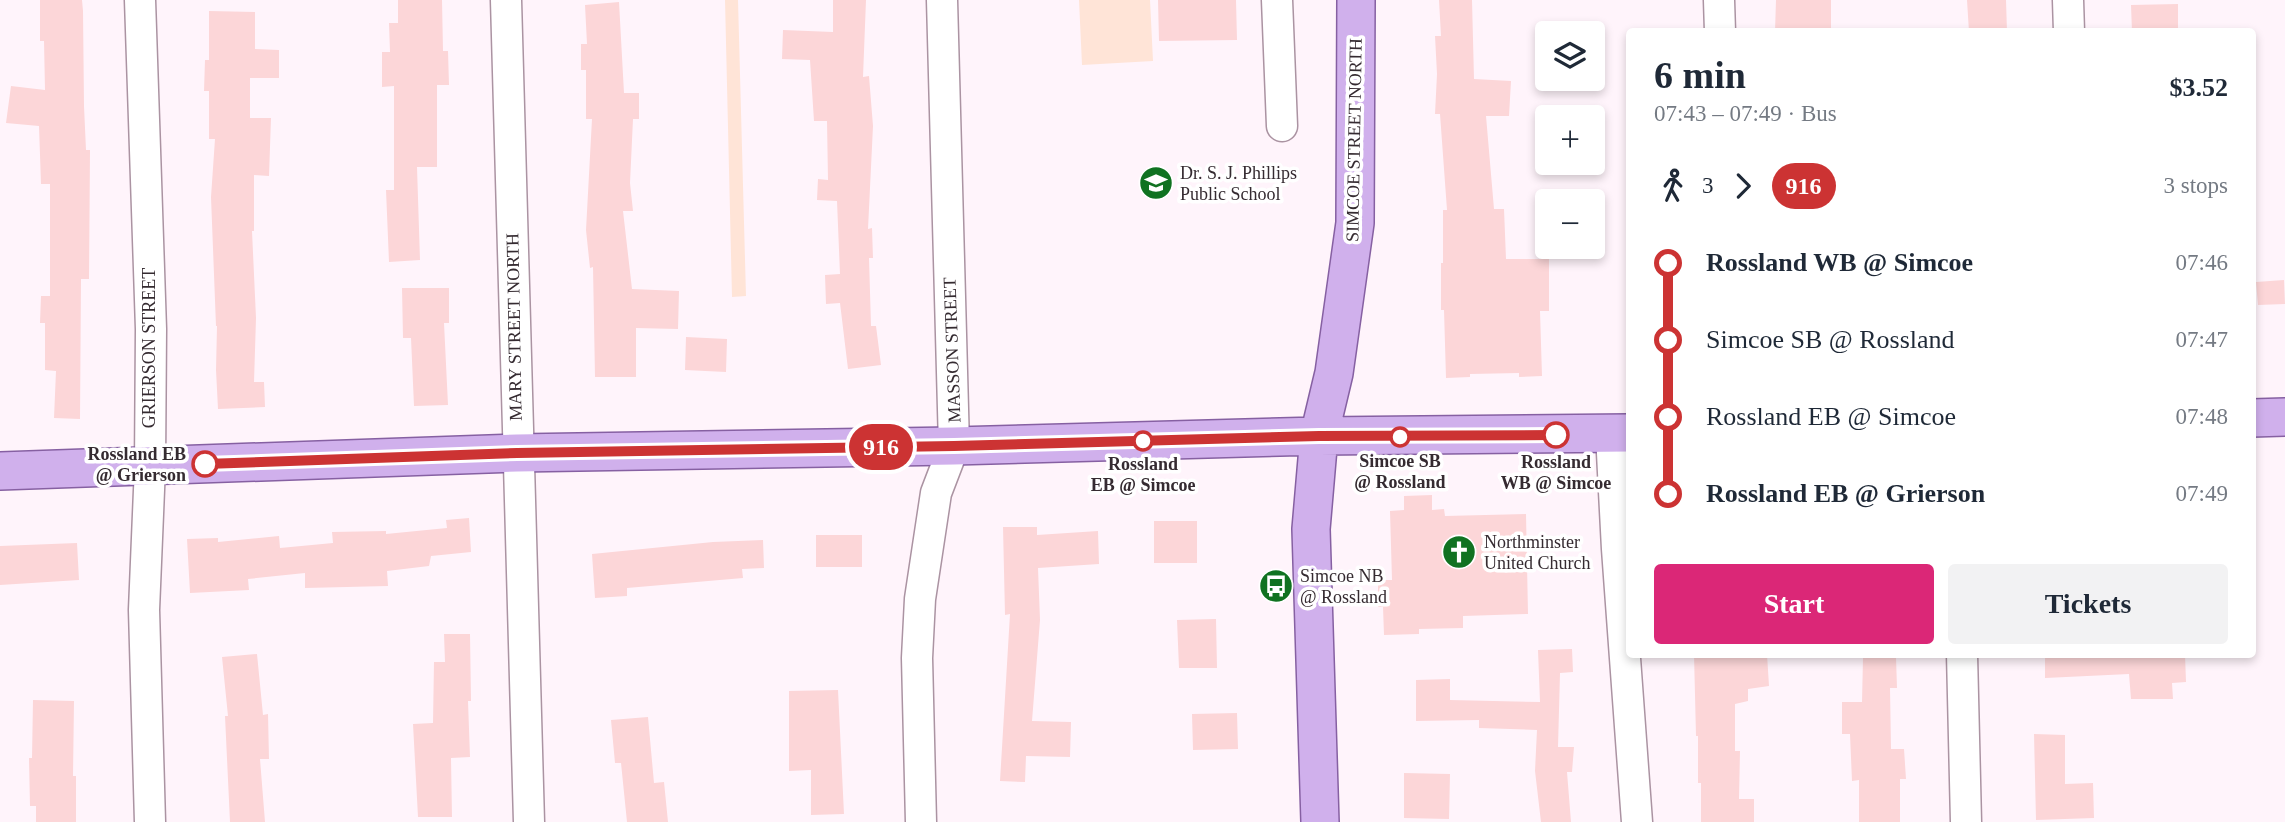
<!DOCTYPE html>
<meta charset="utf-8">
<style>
:root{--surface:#fff;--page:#f2f2f3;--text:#1f2937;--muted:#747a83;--accent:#db2777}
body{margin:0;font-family:Georgia,serif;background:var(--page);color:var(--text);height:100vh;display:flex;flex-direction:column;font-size:26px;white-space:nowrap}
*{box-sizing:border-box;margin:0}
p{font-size:23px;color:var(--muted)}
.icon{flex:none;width:38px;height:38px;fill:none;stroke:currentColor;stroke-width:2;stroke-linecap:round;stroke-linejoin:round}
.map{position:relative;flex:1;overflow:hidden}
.sheet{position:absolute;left:1626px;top:28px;width:630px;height:630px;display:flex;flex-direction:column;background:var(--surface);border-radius:7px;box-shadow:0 4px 10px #0003}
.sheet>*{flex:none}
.badge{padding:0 14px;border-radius:23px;font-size:24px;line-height:46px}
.buttons{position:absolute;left:1535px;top:21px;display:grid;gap:14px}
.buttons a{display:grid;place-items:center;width:70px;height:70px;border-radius:7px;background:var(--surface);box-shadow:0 4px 10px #0003;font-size:35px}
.map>.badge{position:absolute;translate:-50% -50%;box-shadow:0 0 0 4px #fff}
.legs{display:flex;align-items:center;gap:10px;height:77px;padding:0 28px;font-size:23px}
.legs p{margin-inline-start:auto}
.summary{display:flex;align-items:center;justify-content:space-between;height:119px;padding:0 28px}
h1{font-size:38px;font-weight:700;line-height:52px}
.primary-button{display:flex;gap:14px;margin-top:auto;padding:14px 28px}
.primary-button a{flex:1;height:80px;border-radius:7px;background:var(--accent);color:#fff;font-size:28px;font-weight:700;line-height:80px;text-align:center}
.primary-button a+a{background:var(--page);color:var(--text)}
ul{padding:0 28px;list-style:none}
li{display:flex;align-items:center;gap:24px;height:77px;font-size:26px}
li i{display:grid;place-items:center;width:10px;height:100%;margin:0 9px;background:currentColor}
li i::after{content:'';width:18px;height:18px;margin:-9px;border:5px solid;border-radius:50%;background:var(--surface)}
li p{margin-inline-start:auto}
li:first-child i{background:linear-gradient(#0000 50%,currentColor 0)}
li:last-child i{background:linear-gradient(currentColor 50%,#0000 0)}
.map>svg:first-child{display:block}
.green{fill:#ffe4d7}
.building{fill:#fcd6d8}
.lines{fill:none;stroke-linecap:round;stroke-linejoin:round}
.minor-casing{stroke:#ab93a2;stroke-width:33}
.major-casing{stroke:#8660a2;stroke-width:40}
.minor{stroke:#fff;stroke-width:30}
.major{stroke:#d0b0ec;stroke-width:37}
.line-1-casing{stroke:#fff;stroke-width:16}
.line-1{stroke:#c33;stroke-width:10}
.stop-1-dot{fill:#fff;stroke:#c33;stroke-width:3.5}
.labels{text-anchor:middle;stroke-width:7;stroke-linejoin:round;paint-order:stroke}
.street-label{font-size:18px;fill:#352b31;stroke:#fff}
.poi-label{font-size:18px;fill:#352b31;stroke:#fff;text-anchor:start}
.stop-label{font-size:18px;font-weight:bold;fill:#352b31;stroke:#fff}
</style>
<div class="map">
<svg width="2285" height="822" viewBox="0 0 2285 822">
<rect width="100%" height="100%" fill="#fff4fb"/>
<!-- green -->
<path class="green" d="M 725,0 L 738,0 L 746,296 L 732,297 Z
M 1079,0 L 1150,0 L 1153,61 L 1082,65 Z"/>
<!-- building -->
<path class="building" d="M 40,0 L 82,0 L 83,11 L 84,106 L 86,150 L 90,150 L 89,279 L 81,279 L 80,419 L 54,418 L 56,371 L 45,370 L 45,323 L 40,323 L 41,296 L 50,296 L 50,184 L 41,184 L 39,126 L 6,123 L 11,86 L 45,90 L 44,41 L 40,41 Z
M 398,0 L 442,0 L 443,51 L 448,51 L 449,85 L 437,85 L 437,167 L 417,167 L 420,260 L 389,262 L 386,190 L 394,190 L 394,86 L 382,87 L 382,52 L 390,52 L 389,23 L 398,23 Z
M 833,0 L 866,0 L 863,77 L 869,76 L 873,126 L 868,229 L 872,228 L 873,258 L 869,258 L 871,326 L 876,326 L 881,365 L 848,369 L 840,303 L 826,304 L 825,275 L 840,274 L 837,201 L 817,200 L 818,179 L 828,180 L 827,121 L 814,121 L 810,60 L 782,59 L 783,30 L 833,32 Z
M 1158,0 L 1236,0 L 1237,40 L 1159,41 Z
M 1439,0 L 1472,0 L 1474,79 L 1511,81 L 1509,116 L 1486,116 L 1494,209 L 1504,209 L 1506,259 L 1549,259 L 1549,311 L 1540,311 L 1542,376 L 1519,377 L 1519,373 L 1470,374 L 1470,377 L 1446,378 L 1444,310 L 1441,310 L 1441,263 L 1443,263 L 1443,210 L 1447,210 L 1440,114 L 1435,114 L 1437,74 L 1435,36 L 1441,36 Z
M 1776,0 L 1831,0 L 1831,32 L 1775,32 Z
M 1967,0 L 2006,0 L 2007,32 L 1969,32 Z
M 619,2 L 624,93 L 639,93 L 639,119 L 633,119 L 630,183 L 633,211 L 623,211 L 632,289 L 679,291 L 678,329 L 636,328 L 636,377 L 595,377 L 593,267 L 590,268 L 586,230 L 592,119 L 586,119 L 586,70 L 581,70 L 581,44 L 587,44 L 585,5 Z
M 2178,4 L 2178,32 L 2132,32 L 2131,5 Z
M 209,11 L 255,12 L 255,49 L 279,50 L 279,78 L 250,78 L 250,118 L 271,118 L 269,176 L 254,175 L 254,231 L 252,231 L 256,318 L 254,382 L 264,382 L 265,407 L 218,409 L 216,370 L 217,326 L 216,326 L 211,197 L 215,139 L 209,139 L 209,91 L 204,91 L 205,60 L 209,60 Z
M 2284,280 L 2285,304 L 2258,305 L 2256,282 Z
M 402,288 L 449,288 L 449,323 L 444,323 L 448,405 L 414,406 L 411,338 L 403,338 Z
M 686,337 L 727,339 L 726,372 L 685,370 Z
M 1432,495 L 1432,510 L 1444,509 L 1445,516 L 1526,514 L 1528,614 L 1463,616 L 1463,628 L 1419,629 L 1419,634 L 1384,635 L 1383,607 L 1378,607 L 1378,580 L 1392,580 L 1390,511 L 1404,510 L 1404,496 Z
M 469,518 L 471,552 L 431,556 L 429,566 L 387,571 L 388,586 L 305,588 L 305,573 L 248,579 L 249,590 L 190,593 L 187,539 L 218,538 L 218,542 L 279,536 L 280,548 L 333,543 L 332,532 L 386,531 L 386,534 L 447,528 L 446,520 Z
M 1154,521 L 1197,521 L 1197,563 L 1154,563 Z
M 1003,527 L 1037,527 L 1037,535 L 1098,531 L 1099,564 L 1038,568 L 1040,620 L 1032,721 L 1071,722 L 1070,757 L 1026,756 L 1025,782 L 1000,781 L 1010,614 L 1005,615 Z
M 816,535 L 862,535 L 862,567 L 816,567 Z
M 763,540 L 764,568 L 742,569 L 743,578 L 627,588 L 627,596 L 595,598 L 592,554 L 713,542 Z
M 77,543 L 79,580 L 0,585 L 0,546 Z
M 1216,619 L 1217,668 L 1179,668 L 1177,620 Z
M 444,634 L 470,634 L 471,701 L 468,701 L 470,757 L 451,758 L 452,817 L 418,817 L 413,724 L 433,723 L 434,662 L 445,662 Z
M 1572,649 L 1573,672 L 1560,673 L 1558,747 L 1574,747 L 1572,772 L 1567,772 L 1571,822 L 1541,822 L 1535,771 L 1537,730 L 1479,728 L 1479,720 L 1416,721 L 1416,680 L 1450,679 L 1450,700 L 1540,702 L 1538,650 Z
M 257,654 L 263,715 L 268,714 L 269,759 L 260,759 L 265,822 L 230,822 L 225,716 L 228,716 L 222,657 Z
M 1694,654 L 1767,654 L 1769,686 L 1748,689 L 1748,701 L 1735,704 L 1735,751 L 1740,751 L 1739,799 L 1754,799 L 1754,822 L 1701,822 L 1701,783 L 1698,783 L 1698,736 L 1696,736 Z
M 2045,654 L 2185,654 L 2186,682 L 2172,683 L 2173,699 L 2131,699 L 2129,674 L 2045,678 Z
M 1896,657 L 1897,688 L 1890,688 L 1891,749 L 1904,749 L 1906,779 L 1900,779 L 1900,822 L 1859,822 L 1859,780 L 1852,781 L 1850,734 L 1842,734 L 1842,702 L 1862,702 L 1863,658 Z
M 838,690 L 844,814 L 811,815 L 811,770 L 789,771 L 789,691 Z
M 33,700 L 74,701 L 73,776 L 76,776 L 76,822 L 36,822 L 36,806 L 30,806 L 29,758 L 32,758 Z
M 1237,713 L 1238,749 L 1193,750 L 1192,714 Z
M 648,717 L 654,783 L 664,782 L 668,822 L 627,822 L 621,763 L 615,763 L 611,720 Z
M 2034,734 L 2065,735 L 2065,784 L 2093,783 L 2094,818 L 2036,820 Z
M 1404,773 L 1450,774 L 1449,819 L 1404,818 Z"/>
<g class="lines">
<!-- minor casing -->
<g class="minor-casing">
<path id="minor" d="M 140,0 L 151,329 L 150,466 L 144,610 L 150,822
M 506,0 L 529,822
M 1277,0 L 1282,126
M 1719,0 L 1720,32
M 2068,0 L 2069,32
M 1611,434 L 1617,549 L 1637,822
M 1962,654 L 1966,822
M 921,822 L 917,658 L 920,599 L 936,493 L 954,446 L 942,0"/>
</g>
<!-- major casing -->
<g class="major-casing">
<path id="major" d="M 2252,418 L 2285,417
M 0,471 L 517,453 L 954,446 L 1319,436 L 1629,433
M 1320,822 L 1311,529 L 1319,436 L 1334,373 L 1355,223 L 1356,0"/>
</g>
<!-- minor -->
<use href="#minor" class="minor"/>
<!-- major -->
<use href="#major" class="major"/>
</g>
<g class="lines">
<!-- line-1 casing -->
<g class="line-1-casing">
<path id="line-1" d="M 205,464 L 517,453 L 954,446 L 1319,436 L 1556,435"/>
</g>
<!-- line-1 -->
<use href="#line-1" class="line-1"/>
</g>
<!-- icons -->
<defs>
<g id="school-disc" transform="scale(1.75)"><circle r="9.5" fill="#107221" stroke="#fff"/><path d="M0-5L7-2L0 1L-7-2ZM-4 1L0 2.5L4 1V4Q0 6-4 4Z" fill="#fff"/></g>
<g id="church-disc" transform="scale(1.75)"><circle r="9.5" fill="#107221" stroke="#fff"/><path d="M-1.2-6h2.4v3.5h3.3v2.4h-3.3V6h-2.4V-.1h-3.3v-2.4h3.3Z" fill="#fff"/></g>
<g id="bus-disc" transform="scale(1.75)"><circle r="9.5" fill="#107221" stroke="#fff"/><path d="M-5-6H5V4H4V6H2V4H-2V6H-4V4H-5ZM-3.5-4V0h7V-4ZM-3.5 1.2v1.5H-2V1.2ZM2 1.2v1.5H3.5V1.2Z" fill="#fff"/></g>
</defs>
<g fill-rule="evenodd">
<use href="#school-disc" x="1156" y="183"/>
<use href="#church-disc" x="1459" y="552"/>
<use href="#bus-disc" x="1276" y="586"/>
</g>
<!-- markers -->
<g class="stop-1-dot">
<circle cx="1556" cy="435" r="12"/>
<circle cx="1400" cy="437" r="9"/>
<circle cx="1143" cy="441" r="9"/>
<circle cx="205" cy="464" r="12"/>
</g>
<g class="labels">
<!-- street labels -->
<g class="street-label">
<text transform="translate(1354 140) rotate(-89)" y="6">SIMCOE STREET NORTH</text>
<text transform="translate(514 327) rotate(-91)" y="6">MARY STREET NORTH</text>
<text transform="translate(149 348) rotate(-90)" y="6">GRIERSON STREET</text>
<text transform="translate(952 350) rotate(-92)" y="6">MASSON STREET</text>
</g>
<!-- poi labels -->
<g class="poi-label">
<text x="1180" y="179">Dr. S. J. Phillips<tspan x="1180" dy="21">Public School</tspan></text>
<text x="1484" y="548">Northminster<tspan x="1484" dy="21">United Church</tspan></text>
<text x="1300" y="582">Simcoe NB<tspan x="1300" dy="21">@ Rossland</tspan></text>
</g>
<!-- stop labels -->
<g class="stop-label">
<text x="186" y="460" text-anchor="end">Rossland EB<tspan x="186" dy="21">@ Grierson</tspan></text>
<text x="1400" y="467">Simcoe SB<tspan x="1400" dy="21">@ Rossland</tspan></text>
<text x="1556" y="468">Rossland<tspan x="1556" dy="21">WB @ Simcoe</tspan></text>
<text x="1143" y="470">Rossland<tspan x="1143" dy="21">EB @ Simcoe</tspan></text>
</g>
</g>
</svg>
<div class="buttons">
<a><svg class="icon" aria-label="layers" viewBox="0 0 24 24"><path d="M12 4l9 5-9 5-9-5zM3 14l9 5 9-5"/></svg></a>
<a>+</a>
<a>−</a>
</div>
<b class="badge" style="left:881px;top:447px;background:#c33;color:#fff">916</b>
<section class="sheet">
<div class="summary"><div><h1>6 min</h1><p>07:43 – 07:49 · Bus</p></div><b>$3.52</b></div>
<div class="legs"><svg class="icon" aria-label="walk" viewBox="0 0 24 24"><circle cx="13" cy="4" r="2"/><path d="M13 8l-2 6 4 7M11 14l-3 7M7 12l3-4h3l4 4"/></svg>3<svg class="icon" aria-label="forward" viewBox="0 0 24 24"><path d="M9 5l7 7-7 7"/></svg><b class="badge" style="background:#c33;color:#fff">916</b><p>3 stops</p></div>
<ul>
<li><i style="color:#c33"></i><b>Rossland WB @ Simcoe</b><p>07:46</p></li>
<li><i style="color:#c33"></i><span>Simcoe SB @ Rossland</span><p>07:47</p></li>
<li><i style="color:#c33"></i><span>Rossland EB @ Simcoe</span><p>07:48</p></li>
<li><i style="color:#c33"></i><b>Rossland EB @ Grierson</b><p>07:49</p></li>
</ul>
<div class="primary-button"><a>Start</a><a>Tickets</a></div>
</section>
</div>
